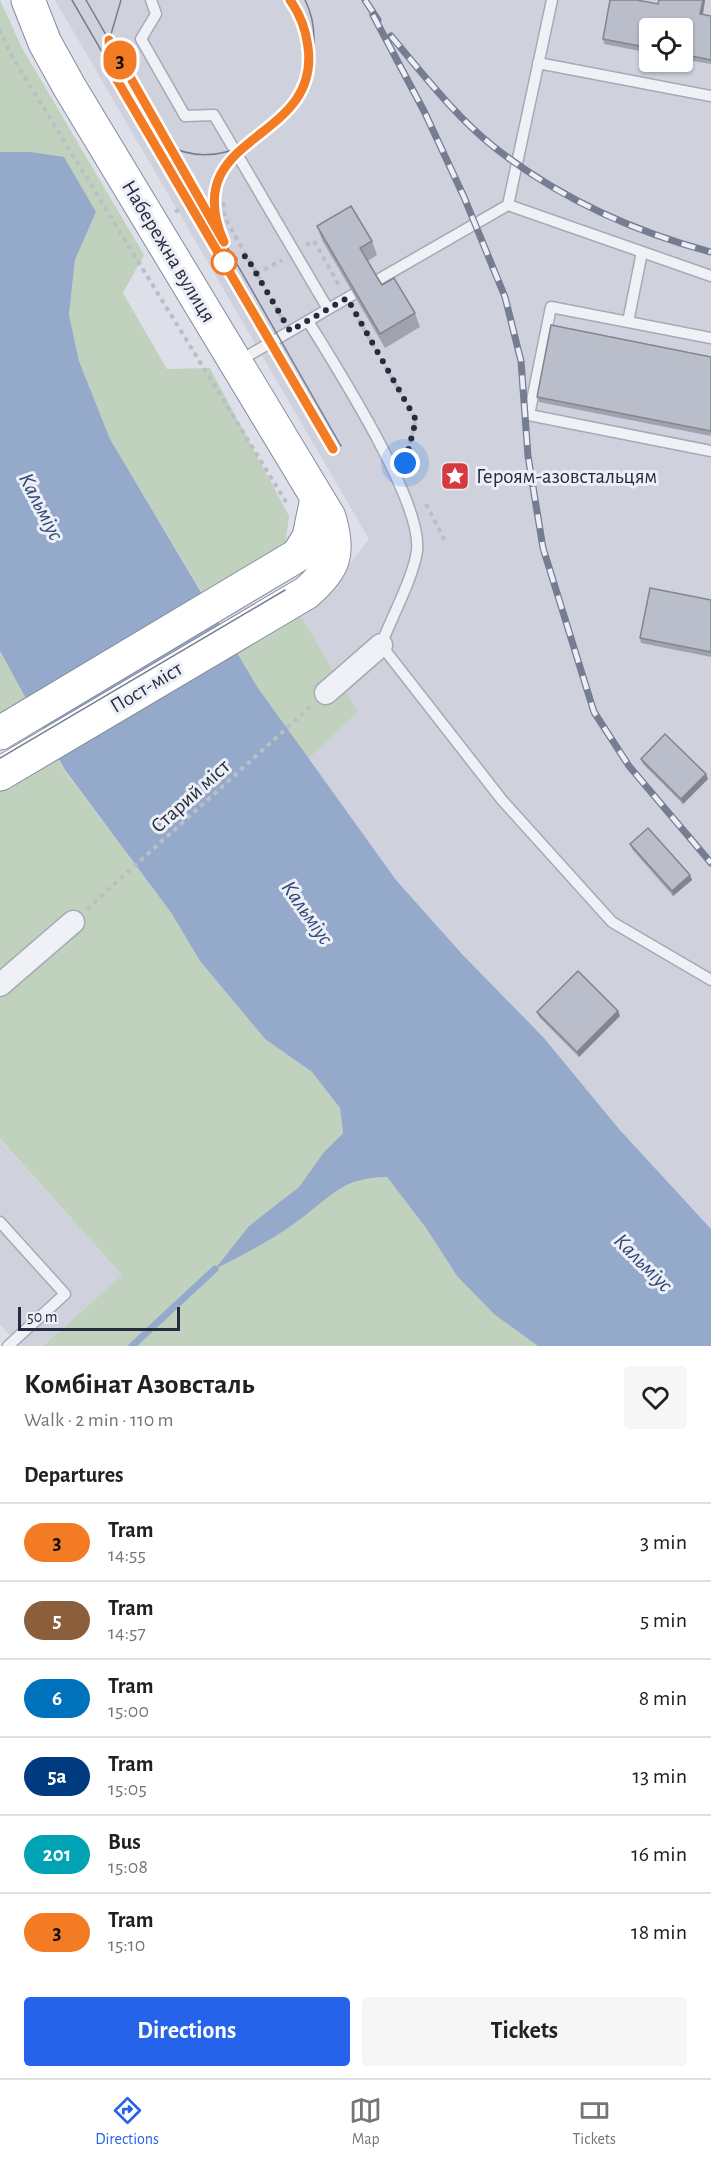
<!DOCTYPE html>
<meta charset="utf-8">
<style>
:root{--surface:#fff;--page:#f6f6f6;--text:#202124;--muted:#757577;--line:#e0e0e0;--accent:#2563eb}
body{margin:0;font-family:"Alegreya Sans",sans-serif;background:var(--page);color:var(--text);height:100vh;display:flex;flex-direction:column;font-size:22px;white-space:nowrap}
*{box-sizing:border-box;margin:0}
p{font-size:20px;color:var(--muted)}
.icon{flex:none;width:33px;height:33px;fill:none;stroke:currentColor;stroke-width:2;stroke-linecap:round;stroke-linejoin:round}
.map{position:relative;height:1346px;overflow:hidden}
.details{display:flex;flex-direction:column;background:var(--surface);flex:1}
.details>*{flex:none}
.badge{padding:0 12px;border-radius:20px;font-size:21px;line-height:39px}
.fabs{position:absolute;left:639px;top:18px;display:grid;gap:12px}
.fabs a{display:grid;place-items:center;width:54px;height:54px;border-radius:6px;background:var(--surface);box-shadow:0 2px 4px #0004;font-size:30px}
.scale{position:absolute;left:18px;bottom:15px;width:162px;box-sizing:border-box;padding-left:6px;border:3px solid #262c3f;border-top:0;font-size:16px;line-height:21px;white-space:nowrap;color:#262c3f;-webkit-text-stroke:4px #eceff5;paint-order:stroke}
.you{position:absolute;width:30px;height:30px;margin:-15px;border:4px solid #fff;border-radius:50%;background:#1a73e8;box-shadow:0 0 0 9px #1a73e833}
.map>.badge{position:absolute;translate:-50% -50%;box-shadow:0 0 0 3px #fff}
h2{padding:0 24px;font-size:22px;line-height:54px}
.round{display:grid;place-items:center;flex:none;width:63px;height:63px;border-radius:6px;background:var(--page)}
.overview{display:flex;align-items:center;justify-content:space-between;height:102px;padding:0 24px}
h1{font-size:28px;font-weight:700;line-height:45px}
.cta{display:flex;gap:12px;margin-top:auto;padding:12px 24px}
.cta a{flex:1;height:69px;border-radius:6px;background:var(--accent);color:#fff;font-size:24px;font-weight:700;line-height:69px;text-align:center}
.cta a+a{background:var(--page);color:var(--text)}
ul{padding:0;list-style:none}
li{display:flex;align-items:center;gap:18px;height:78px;padding:0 24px;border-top:2px solid var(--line)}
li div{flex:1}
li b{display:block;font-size:22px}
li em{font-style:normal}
li .badge{min-width:66px;font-weight:700;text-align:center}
.dock{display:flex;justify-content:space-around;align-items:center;height:84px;border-top:2px solid var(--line);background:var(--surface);font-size:16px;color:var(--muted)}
.dock a{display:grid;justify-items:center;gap:3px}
.dock .active{color:var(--accent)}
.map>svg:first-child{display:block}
.built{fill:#cfd2dd;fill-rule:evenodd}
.green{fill:#c0d2be}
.water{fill:#95a9ca}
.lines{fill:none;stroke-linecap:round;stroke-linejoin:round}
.stream{stroke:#95a9ca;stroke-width:7}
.service-casing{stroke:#a6aab5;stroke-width:13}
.minor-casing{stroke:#a6aab5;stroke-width:25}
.trunk-casing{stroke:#848b9f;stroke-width:35}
.path{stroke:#bbbec6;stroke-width:4;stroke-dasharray:4.5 4.5;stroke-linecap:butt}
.service{stroke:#f0f1f6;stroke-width:10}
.minor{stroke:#f0f1f6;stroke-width:22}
.trunk{stroke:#fff;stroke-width:33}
.tram{stroke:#767d92;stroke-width:1.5}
.rail-casing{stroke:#767d92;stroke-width:7}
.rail{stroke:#eceff5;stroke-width:4.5;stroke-dasharray:14;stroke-linecap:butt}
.wall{fill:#a0a3af}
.shaded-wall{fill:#82858e}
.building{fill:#babecb;stroke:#82858e;stroke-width:1.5}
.line-casing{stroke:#fff;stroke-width:14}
.line{stroke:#f37b24;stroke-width:9}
.walk{stroke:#262c3f;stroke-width:6;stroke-dasharray:0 10.8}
.stop-dot{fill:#fff;stroke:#f37b24;stroke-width:3}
.labels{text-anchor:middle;stroke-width:6;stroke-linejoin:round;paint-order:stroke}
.street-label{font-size:21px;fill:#262c3f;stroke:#eceff5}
.poi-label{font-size:21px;fill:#262c3f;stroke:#eceff5;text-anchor:start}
.water-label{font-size:22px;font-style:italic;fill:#2e4575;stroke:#eceff5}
</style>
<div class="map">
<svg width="711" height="1346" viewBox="0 0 711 1346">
<rect width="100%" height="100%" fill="#dde0e8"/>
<!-- built -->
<path class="built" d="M 55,0 L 711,0 L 711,1229 L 619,1129 L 544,1038 L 462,954 L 396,880 L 308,759 L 358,712 L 296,608 L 338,579 L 369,539 ZM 650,28 L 682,28 L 682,62 L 650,62 Z
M 0,1140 L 122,1275 L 43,1346 L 20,1346 L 0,1324 Z"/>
<!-- green -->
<path class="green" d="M 0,0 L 22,48 L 144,255 L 123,293 L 167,369 L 210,368 L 289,516 L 284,555 L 207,601 L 110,439 L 79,361 L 69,315 L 75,260 L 96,212 L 31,152 L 0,152 Z
M 296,608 L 358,712 L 308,759 L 258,688 L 233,646 Z
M 0,651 L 30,706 L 0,723 Z
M 54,751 L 65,771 L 172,914 L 200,961 L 265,1039 L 312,1072 L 340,1108 L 343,1133 L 324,1152 L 299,1187 L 249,1226 L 256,1248 L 295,1223 L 332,1193 L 364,1177 L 387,1177 L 426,1228 L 457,1276 L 538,1346 L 43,1346 L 122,1275 L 0,1139 L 0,783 Z"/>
<!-- water -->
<path class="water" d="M 0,152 L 31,152 L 64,157 L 96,212 L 75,260 L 69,315 L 79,361 L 110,439 L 258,688 L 396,880 L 462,954 L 544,1038 L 619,1129 L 711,1229 L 711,1346 L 538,1346 L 494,1314 L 457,1276 L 426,1228 L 387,1177 C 341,1177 329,1199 295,1223 C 270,1241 243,1255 215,1269 L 249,1226 L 299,1187 L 324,1152 L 343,1133 L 340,1108 L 312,1072 L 265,1039 L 200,961 L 172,914 L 65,770 L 0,651 Z"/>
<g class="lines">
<!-- stream -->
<path class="stream" d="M 132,1346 L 215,1269"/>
<!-- service casing -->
<g class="service-casing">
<path id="service" d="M 151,0 L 156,14 L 141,39 L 185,116 L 214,115 L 328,309
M 538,63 L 711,96
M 508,205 L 711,276
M 376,281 L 508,205 L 552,0
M 308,321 C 336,367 423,502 417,551 C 413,578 391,619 381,645 L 502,800 L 612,922 L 711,980
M 628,322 L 642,252
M 711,338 L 551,307 L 529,415 L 711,451
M 239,361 L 354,294
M 0,1222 L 65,1294 L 8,1346"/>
</g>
<!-- minor casing -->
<g class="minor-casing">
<path id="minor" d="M 326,693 L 381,645
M 0,985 L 73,922"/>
</g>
<!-- trunk casing -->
<g class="trunk-casing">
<path id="trunk" d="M 0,733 L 298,555 L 309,537 L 317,498
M 0,774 L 306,593 C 335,568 340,553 329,517 L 70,88 L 45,43 L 28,0"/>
</g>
<!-- path -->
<path class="path" d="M 0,29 L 10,53 L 286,502
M 175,212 L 198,199 L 223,200 L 225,218 L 282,318
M 306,245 L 314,241 L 340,287
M 256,274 L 282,260
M 354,312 L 416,420 L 405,460
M 426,504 L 445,541
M 87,909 L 310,707"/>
<!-- service -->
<use href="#service" class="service"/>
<!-- minor -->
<use href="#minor" class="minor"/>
<!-- trunk -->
<use href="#trunk" class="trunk"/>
<!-- tram -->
<path class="tram" d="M 72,0 L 332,449
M 86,0 L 341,446
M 290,0 L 302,21 L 309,50
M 109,41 L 121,0
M 167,145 C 247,188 344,78 305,0
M 217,225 C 211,196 218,167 241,147
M 0,758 L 285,590"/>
<!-- rail casing -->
<g class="rail-casing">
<path id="rail" d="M 365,0 L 378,20
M 373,15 L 424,111 L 464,197 L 505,297 L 521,361 L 528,456 L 543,548 L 594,712 L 629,766 L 711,863
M 391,36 C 423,74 455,116 494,147 C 559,198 632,231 711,252"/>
</g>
<!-- rail -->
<use href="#rail" class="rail"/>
</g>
<!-- wall -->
<path class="wall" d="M 659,0 L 705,0 L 703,15 L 711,16 L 711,64 L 682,59 L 682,28 L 650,28 L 650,53 L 604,44 L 603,39 L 658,4 Z
M 317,226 L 372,241 L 377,255 L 368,261 L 382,285 L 415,313 L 420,327 L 385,348 L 322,240 Z
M 711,357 L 711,436 L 539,402 L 537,397 Z
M 711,600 L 711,657 L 641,643 L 640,638 Z
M 641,759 L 708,779 L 683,804 L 643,764 Z
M 630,844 L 690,875 L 692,880 L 673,896 L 632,849 Z
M 618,1011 L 620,1016 L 579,1057 L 539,1017 L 537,1012 Z"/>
<!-- shaded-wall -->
<path class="shaded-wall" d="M 703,0 L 705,0 L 702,19 L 700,14 Z
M 706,774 L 708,779 L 683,804 L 681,799 Z
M 690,875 L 692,880 L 673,896 L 672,891 Z
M 618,1011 L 620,1016 L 579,1057 L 577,1052 Z"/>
<!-- building -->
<path class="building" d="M 610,0 L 637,0 L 658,4 L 659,0 L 703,0 L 700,14 L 711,16 L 711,60 L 682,54 L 682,28 L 650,28 L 650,48 L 603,39 Z
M 351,206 L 372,241 L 360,248 L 377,277 L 382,285 L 394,278 L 415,313 L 380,334 L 317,226 Z
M 551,325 L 711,357 L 711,431 L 537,397 Z
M 650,588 L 711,600 L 711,652 L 640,638 Z
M 665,734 L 706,774 L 681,799 L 641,759 Z
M 648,828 L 690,875 L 672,891 L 630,844 Z
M 578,971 L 618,1011 L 577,1052 L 537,1012 Z"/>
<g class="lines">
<!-- line casing -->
<g class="line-casing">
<path id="line" d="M 290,0 C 300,14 306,30 308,47 C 321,144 176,132 224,242 L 109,40 L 110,68 L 333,449"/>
</g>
<!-- line -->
<use href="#line" class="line"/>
<!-- walk -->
<path class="walk" d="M 224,262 L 246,256 L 290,331 L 347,298 L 416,420 L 405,463"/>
</g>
<!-- icons -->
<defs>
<g id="sight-square" transform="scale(1.5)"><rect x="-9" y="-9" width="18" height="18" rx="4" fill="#d53a3e" stroke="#eceff5"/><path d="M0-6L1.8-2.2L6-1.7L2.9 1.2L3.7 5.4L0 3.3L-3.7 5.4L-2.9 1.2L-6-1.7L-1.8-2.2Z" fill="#fff"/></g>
</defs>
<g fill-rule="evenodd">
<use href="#sight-square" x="455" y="476"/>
</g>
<!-- markers -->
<circle class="stop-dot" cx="224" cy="262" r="12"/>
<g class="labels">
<!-- street labels -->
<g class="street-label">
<text transform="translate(169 251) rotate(59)" y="7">Набережна вулиця</text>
<text transform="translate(146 687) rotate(-31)" y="7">Пост-міст</text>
<text transform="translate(190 796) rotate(-42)" y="7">Старий міст</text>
</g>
<!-- poi labels -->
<g class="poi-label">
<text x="476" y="483">Героям-азовстальцям</text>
</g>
<!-- water labels -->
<g class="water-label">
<text transform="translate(42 506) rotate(63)" y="8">Кальміус</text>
<text transform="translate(308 912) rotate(55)" y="8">Кальміус</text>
<text transform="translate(644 1262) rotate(45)" y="8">Кальміус</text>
</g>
</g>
</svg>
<div class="fabs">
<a><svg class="icon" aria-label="locate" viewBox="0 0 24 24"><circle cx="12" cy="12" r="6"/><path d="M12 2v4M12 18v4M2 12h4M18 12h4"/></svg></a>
</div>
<div class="scale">50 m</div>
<div class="you" style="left:405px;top:463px"></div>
<b class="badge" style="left:120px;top:60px;background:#f37b24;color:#111">3</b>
</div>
<section class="details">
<div class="overview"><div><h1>Комбінат Азовсталь</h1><p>Walk · 2 min · 110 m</p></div><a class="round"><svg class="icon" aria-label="heart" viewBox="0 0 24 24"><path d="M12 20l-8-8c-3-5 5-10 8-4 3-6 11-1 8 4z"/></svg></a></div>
<h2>Departures</h2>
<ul>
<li><span class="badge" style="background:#f37b24;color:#111">3</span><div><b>Tram</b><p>14:55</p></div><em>3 min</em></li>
<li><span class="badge" style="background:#8b5e3c;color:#fff">5</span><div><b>Tram</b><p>14:57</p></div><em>5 min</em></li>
<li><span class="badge" style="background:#0072bc;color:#fff">6</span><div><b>Tram</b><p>15:00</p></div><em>8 min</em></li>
<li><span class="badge" style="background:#003b80;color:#fff">5а</span><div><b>Tram</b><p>15:05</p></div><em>13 min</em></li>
<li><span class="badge" style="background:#00a3b4;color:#fff">201</span><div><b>Bus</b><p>15:08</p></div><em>16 min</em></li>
<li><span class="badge" style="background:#f37b24;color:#111">3</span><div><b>Tram</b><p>15:10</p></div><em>18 min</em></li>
</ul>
<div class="cta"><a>Directions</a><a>Tickets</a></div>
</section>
<nav class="dock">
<a class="active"><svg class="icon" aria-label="directions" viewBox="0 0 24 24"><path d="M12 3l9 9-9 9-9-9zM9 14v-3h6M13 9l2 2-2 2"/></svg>Directions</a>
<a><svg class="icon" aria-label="map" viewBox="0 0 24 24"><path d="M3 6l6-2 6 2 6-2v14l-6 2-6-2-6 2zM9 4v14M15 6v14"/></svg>Map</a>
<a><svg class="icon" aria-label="tickets" viewBox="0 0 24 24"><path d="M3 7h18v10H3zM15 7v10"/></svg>Tickets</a>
</nav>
